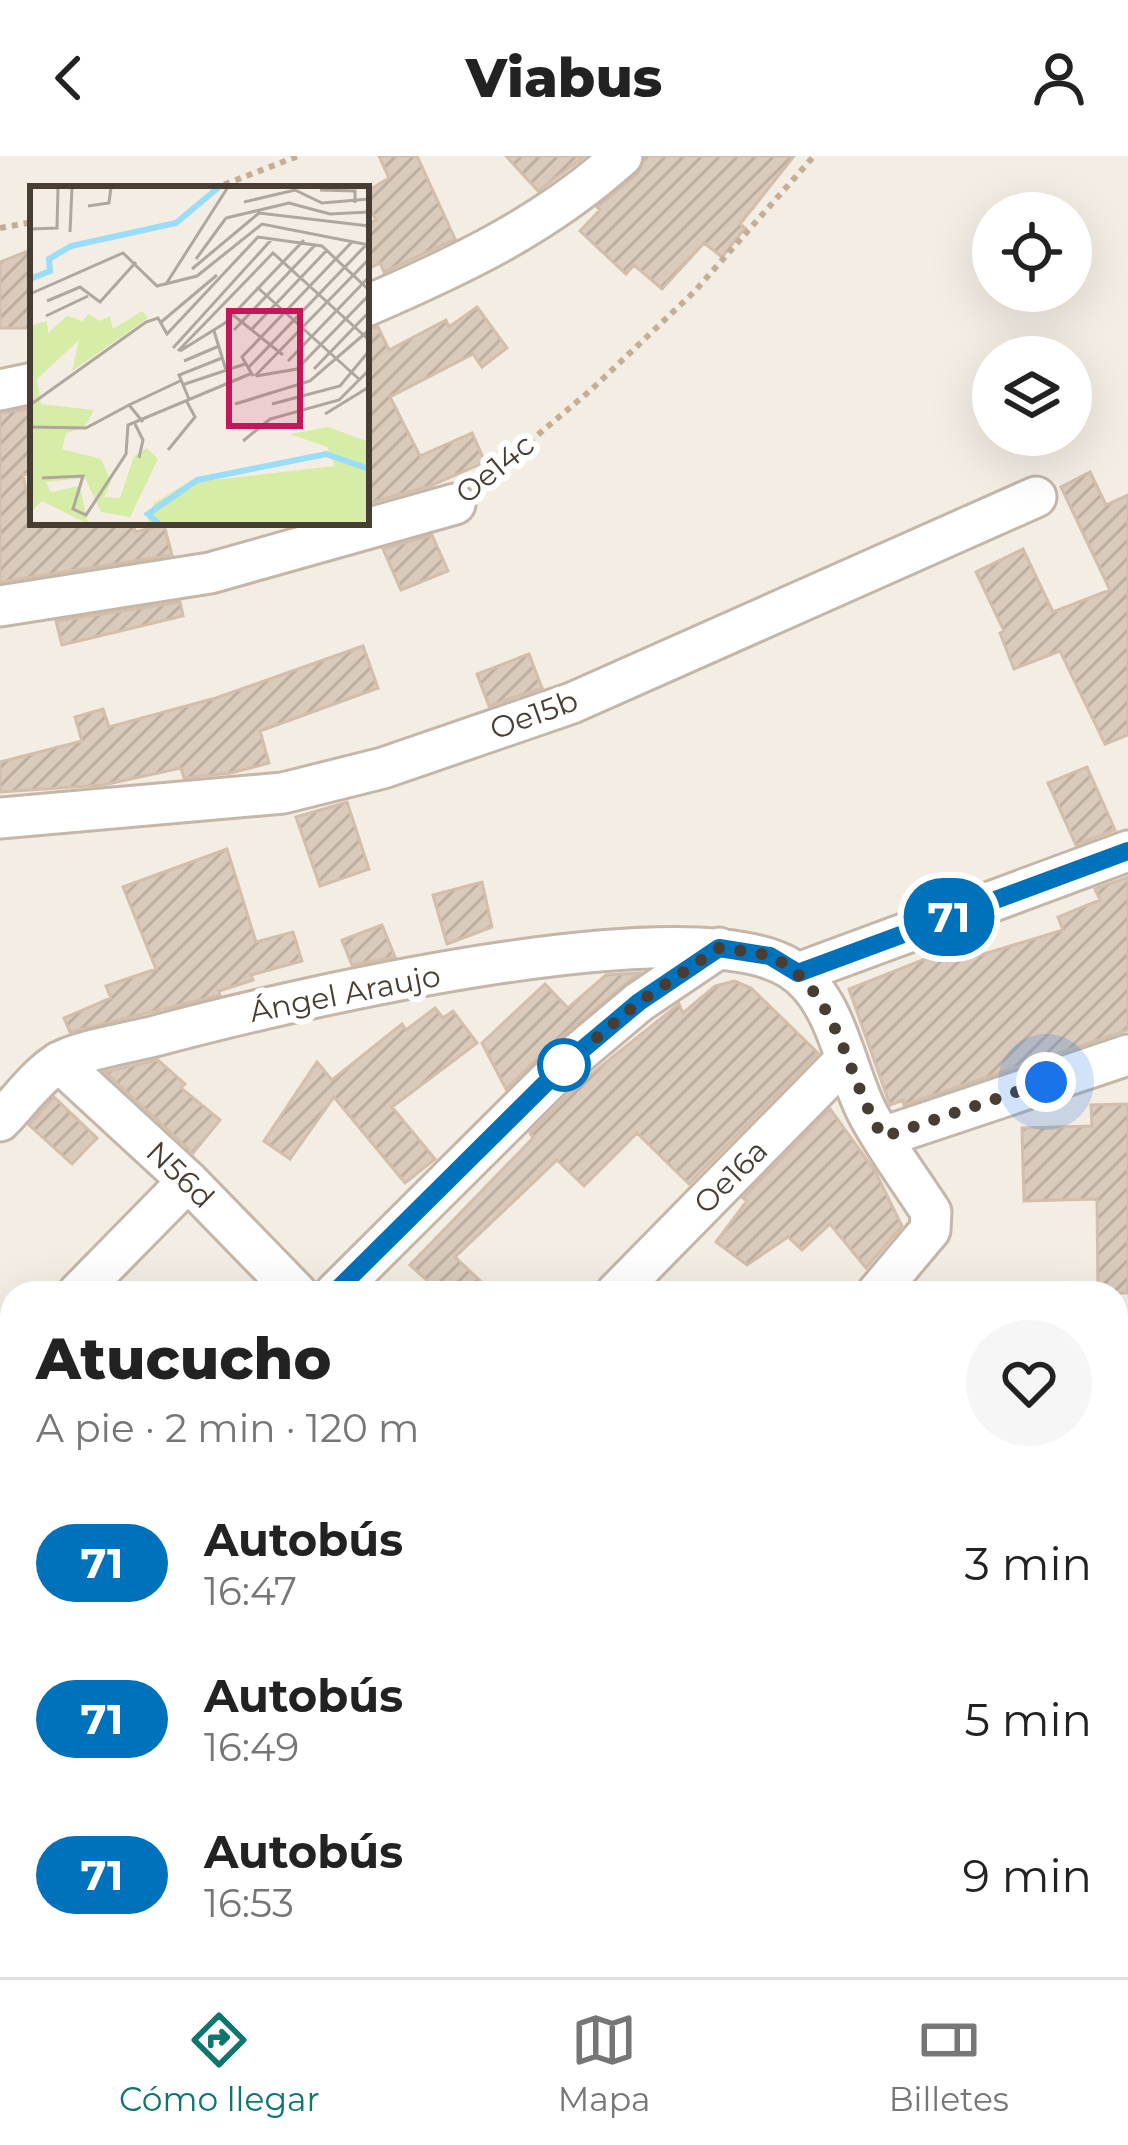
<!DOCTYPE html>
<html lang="es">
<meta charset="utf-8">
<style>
:root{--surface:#fff;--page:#f6f6f6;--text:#222;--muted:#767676;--line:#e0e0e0;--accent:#0f766e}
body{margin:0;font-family:Montserrat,sans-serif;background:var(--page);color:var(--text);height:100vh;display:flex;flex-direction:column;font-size:45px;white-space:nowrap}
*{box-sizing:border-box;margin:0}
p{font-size:39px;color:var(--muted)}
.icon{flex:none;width:66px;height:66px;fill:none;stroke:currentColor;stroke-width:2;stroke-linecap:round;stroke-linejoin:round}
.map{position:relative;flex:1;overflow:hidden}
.details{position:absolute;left:0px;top:1125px;width:1128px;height:696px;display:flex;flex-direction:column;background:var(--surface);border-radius:36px 36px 0 0;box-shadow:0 12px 48px #0002}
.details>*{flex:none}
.badge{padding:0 24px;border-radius:39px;font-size:42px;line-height:78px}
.controls{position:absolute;left:972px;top:36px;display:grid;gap:24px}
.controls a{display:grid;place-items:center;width:120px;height:120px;border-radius:50%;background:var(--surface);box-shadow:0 12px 48px #0002;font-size:60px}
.you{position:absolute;width:60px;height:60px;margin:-30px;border:9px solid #fff;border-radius:50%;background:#1a73e8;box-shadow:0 0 0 18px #1a73e833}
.map>.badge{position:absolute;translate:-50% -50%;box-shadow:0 0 0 6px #fff}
.round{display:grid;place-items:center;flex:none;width:126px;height:126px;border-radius:63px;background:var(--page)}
.headline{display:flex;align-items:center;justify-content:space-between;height:204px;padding:0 36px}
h1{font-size:57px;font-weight:800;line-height:90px}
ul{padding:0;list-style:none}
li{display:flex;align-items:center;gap:36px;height:156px;padding:0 36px}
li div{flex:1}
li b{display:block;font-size:45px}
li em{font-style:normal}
li .badge{min-width:132px;font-weight:700;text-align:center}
header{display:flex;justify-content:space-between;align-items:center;height:156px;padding:0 36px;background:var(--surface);font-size:54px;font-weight:800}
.tabs{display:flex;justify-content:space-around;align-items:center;height:168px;border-top:3px solid var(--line);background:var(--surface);font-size:33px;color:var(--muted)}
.tabs a{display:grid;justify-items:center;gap:6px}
.tabs .active{color:var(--accent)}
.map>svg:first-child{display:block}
.building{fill:url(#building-hatch);stroke:#d3beab;stroke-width:3}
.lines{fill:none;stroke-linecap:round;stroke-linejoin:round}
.street-casing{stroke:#c4b7a9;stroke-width:45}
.path{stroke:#c4ae95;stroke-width:6;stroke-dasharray:6 6;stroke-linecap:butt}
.street{stroke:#fff;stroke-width:39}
.line-casing{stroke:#fff;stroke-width:27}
.line{stroke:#0072bc;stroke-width:18}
.walk{stroke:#473d33;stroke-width:12;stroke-dasharray:0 21.6}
.stop-dot{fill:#fff;stroke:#0072bc;stroke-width:6}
.labels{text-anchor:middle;stroke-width:12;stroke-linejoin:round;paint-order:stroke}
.street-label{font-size:30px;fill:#473d33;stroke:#fff}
.inset-river{fill:none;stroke:#99ddf8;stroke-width:6}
.inset-road{fill:none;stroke:#afa79d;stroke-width:3}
.view{fill:#c2185b;fill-opacity:0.15;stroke:#c2185b;stroke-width:6}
.inset-edge{fill:none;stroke:#473d33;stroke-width:6}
</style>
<header><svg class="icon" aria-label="back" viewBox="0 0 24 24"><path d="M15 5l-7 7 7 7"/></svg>Viabus<svg class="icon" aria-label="person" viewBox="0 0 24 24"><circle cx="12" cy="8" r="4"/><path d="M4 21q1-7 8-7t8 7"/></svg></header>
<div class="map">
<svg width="1128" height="1821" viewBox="0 0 1128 1821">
<defs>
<pattern id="building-hatch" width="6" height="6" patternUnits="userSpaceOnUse" patternTransform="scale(3)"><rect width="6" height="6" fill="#dacabb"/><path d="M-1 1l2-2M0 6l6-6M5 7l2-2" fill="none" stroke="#bcaea1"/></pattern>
</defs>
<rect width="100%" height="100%" fill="#f4ede4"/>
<!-- building -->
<path class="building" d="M 379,0 L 417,0 L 455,83 L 384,116 L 380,107 L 366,114 L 366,69 L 376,64 L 366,45 L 366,36 L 389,22 Z
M 506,0 L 585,0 L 538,35 Z
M 645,0 L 794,0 L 740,68 L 745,72 L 722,101 L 704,87 L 662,133 L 634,109 L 626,118 L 580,75 L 600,54 L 597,51 L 638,17 Z
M 33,93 L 33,172 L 0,172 L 0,106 Z
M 477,151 L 507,192 L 482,211 L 473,198 L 390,241 L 420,300 L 472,277 L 485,306 L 430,330 L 366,348 L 366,174 L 378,171 L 389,194 L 446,164 L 449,171 Z
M 33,252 L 33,316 L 23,319 L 33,366 L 133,366 L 135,376 L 164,369 L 172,399 L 0,426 L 0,257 Z
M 1090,316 L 1106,349 L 1128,339 L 1128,579 L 1105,588 L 1060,495 L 1014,513 L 1000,477 L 1004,475 L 976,416 L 1023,393 L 1053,456 L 1110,434 L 1061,331 Z
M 432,379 L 448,415 L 401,434 L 383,393 Z
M 180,446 L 183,460 L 62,489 L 56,465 Z
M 363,490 L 378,532 L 260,575 L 269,607 L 231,617 L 184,622 L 181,612 L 103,629 L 0,636 L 0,606 L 82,585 L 75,561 L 103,553 L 109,571 L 216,542 Z
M 529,498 L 542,532 L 489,550 L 477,518 Z
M 1087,611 L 1115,674 L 1076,689 L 1048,627 Z
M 347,646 L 369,713 L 320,730 L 296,661 Z
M 227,693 L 256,786 L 293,776 L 302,805 L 251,819 L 253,824 L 219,835 L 220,839 L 70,876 L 64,862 L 111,842 L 106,830 L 156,813 L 123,731 Z
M 1128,721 L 1128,874 L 904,949 L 903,944 L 890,949 L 849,833 L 968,786 L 974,801 L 1063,774 L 1058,761 L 1100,744 L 1095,733 Z
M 482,726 L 492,771 L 447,788 L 433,739 Z
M 382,769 L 395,801 L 352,809 L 342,784 Z
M 639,817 L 549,891 L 506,933 L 482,887 L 545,828 L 568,852 L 606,819 Z
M 734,825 L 751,832 L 818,897 L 689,1028 L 637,977 L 584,1030 L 557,1004 L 455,1101 L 493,1137 L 441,1137 L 410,1109 L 533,982 L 530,977 L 580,927 L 679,848 L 683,857 L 715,830 Z
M 435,852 L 443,862 L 453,855 L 477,887 L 392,951 L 435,1003 L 405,1027 L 334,941 L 290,1003 L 264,985 L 317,906 L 332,924 L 402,868 L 406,874 Z
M 158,904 L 185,928 L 181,932 L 220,964 L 193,997 L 105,916 Z
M 54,941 L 97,982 L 72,1008 L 29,969 Z
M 1128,948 L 1128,1137 L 1098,1137 L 1097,1043 L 1024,1045 L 1022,972 L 1092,970 L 1091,949 Z
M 830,953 L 875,1015 L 902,1070 L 866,1112 L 830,1068 L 802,1094 L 788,1081 L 747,1109 L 716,1086 L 747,1045 L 743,1042 Z"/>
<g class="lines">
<!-- street casing -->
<g class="street-casing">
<path id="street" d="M 366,150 C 461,109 544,70 622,0
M 0,234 L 33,227
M 0,450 L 210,417 L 455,348
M 0,662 L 283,637 L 383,612 L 572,547 L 1036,341
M 798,817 L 1128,695
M 59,906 L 188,1025 L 297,1137
M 0,965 C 18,947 37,920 58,907 C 76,895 132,886 155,880 C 277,847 691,748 791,813 C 837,842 844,911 867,956 C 885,991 910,1023 931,1056 L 930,1074 L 877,1137
M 883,981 L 1128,899
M 78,1137 L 188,1025
M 335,1137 L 564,909 L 639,846 L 719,792
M 616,1137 L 845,904
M 0,1217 L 12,1204
M 0,1490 L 12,1477
M 1116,1566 L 1128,1575
M 0,1627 L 12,1639
M 1116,1703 L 1128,1690
M 0,1773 L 12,1761
M 204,1809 L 218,1821
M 498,1821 L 509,1809
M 757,1821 L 768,1809
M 1011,1821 L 1021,1809"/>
</g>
<!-- path -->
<path class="path" d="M 213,33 L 298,0
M 0,72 L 33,66
M 483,325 L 591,234 L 695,135 L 814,0"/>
<!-- street -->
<use href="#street" class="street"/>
</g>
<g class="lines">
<!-- line casing -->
<g class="line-casing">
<path id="line" d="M 334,1137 L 564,909 L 639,846 L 719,792 L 770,800 L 798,817 L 1128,695"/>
</g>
<!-- line -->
<use href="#line" class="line"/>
<!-- walk -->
<path class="walk" d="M 564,909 L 639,846 L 719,792 C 737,795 758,795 774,802 C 839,834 847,924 883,981 L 1046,926"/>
</g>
<!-- markers -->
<circle class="stop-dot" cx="564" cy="909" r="24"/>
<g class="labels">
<!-- street labels -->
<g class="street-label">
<text transform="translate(495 313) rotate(-39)" y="10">Oe14c</text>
<text transform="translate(534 559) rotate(-20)" y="10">Oe15b</text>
<text transform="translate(345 838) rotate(-11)" y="10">Ángel Araujo</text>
<text transform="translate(180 1019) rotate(44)" y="10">N56d</text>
<text transform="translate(731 1021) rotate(-45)" y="10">Oe16a</text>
</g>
</g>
<!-- overview -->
<g transform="translate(30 30)">
<rect width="339" height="339" fill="#f4ede4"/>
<path d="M 112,125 L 118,132 L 42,185 L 49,154 L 7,193 L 11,218 L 64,224 L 55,241 L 36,247 L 32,263 L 71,273 L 81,296 L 74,311 L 90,312 L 104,270 L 117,262 L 128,273 L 100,331 L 71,326 L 55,292 L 16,296 L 21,306 L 50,300 L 58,338 L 12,315 L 0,327 L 0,140 L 17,135 L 18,147 L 37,130 L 52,135 L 59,128 L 69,135 L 80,130 L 83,143 ZM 298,241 L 339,256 L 339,338 L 117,338 L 124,317 L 157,297 L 305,280 L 297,261 L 260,248 Z" fill="#d6eda8"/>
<path class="inset-river" d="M 0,93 L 20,85 L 19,73 L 41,60 L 146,37 L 189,1M 129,338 L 118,328 L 167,294 L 296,268 L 339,283"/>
<path class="inset-road" d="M 290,4 L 325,5 L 325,17M 214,16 L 265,4 L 292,17 L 339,13M 58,20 L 79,17 L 81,1M 196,32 L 259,17 L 300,28 L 339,26M 0,43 L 27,42 L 28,2M 40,46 L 42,1M 166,73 L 196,32M 162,83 L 229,27 L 339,40M 136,98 L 198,1M 227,101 L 330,194M 0,108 L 93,67 L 127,100 L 167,90 L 232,38 L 339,59M 17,115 L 50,101 L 70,116 L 106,76M 203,129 L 253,169M 16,130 L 58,110M 130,137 L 187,89M 222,143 L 297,64M 204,144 L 286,58M 184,145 L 196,184M 143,162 L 242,53M 148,165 L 243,67 L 339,154M 150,165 L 195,137 L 274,54M 154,175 L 189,160M 258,175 L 339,91M 218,182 L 337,58M 284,183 L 339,126M 223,190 L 212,171 L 322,56M 225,190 L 339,73M 226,190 L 267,183 L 339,109M 152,199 L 215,178M 159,213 L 149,189 L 192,172M 205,218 L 280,195 L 339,144M 242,218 L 310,200 L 339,165M 0,219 L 116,136 L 128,132 L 137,148 L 228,51 L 292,60 L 339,104M 295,228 L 339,201M 113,236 L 99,219 L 150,195M 105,238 L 113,254 L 109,272M 0,241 L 56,242 L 99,219M 213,255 L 240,233 L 309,214 L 339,184M 138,264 L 165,231 L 157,216M 12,292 L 53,290 L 43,323 L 56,329 L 96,268 L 98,239 L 220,188"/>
<path class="view" d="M 199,125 L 270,125 L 270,240 L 199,240 Z"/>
<rect width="339" height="339" class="inset-edge"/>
</g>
</svg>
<div class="controls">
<a><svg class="icon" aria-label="locate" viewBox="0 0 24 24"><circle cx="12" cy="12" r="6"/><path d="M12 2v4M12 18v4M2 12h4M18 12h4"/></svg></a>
<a><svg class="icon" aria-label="layers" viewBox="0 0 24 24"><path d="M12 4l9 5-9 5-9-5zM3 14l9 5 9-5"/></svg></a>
</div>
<div class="you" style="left:1046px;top:926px"></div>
<b class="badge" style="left:949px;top:761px;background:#0072bc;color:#fff">71</b>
<section class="details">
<div class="headline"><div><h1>Atucucho</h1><p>A pie · 2 min · 120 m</p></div><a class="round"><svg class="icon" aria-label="heart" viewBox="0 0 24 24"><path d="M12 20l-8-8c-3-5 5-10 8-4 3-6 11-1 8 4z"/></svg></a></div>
<ul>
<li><span class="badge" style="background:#0072bc;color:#fff">71</span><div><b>Autobús</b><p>16:47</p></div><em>3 min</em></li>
<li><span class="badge" style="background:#0072bc;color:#fff">71</span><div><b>Autobús</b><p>16:49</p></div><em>5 min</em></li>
<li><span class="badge" style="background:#0072bc;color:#fff">71</span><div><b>Autobús</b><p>16:53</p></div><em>9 min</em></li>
</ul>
</section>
</div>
<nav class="tabs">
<a class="active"><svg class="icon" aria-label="directions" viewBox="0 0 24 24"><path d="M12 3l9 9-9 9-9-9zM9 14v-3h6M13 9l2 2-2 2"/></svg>Cómo llegar</a>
<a><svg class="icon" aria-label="map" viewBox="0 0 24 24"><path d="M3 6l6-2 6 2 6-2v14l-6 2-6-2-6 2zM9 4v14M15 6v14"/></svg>Mapa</a>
<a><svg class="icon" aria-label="tickets" viewBox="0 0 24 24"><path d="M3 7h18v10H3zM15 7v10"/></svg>Billetes</a>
</nav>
